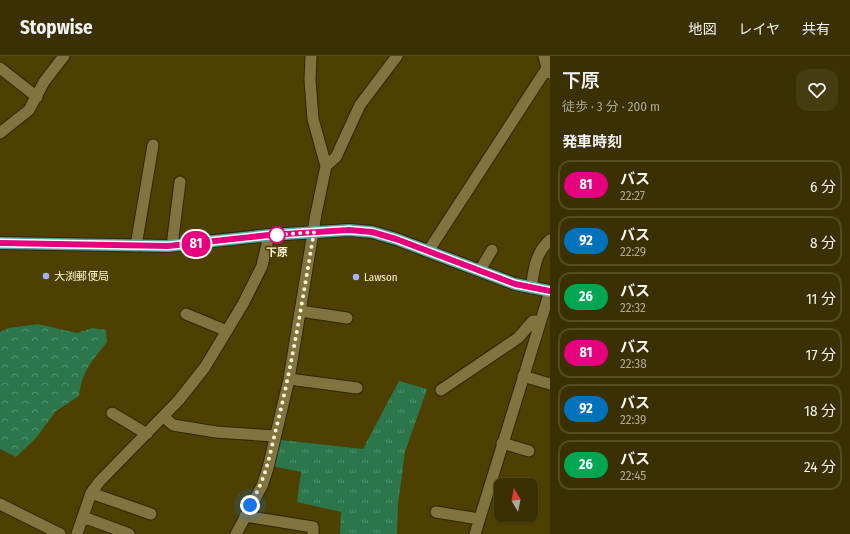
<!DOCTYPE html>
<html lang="ja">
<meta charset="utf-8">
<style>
:root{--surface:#3a3001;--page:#453c10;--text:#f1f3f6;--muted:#aba999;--line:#544b23}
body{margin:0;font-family:"Fira Sans Condensed","Noto Sans JP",sans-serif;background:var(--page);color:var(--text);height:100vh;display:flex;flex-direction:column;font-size:15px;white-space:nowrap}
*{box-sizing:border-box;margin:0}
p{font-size:13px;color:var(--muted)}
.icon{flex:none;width:22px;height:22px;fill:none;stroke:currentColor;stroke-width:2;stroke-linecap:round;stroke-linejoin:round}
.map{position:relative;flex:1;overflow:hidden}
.side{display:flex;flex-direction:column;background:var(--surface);width:300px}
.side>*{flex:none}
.badge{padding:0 8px;border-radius:13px;font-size:14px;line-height:26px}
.needle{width:26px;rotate:350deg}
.tools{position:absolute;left:494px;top:422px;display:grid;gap:8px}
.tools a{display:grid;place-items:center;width:44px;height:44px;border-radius:8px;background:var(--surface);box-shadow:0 1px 3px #0004,0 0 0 1px var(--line);font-size:20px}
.you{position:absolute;width:20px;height:20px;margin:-10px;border:3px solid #fff;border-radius:50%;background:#1a73e8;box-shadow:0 0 0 6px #1a73e833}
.map>.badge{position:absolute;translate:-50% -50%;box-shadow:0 0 0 2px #fff}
h2{padding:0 12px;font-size:15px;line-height:36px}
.round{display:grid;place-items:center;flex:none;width:42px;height:42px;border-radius:12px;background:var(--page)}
.headline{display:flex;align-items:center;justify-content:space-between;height:68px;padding:0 12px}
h1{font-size:19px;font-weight:600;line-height:30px}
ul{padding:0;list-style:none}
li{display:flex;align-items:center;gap:12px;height:50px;margin:0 8px 6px;padding:0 4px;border:2px solid var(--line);border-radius:12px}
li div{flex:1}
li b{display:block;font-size:15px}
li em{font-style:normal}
li .badge{min-width:44px;font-weight:700;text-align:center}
header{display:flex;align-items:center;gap:24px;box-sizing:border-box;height:56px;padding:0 20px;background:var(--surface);border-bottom:1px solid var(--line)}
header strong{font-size:19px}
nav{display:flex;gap:22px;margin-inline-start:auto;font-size:14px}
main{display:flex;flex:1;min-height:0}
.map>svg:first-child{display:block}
.grass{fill:url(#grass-tufts)}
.forest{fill:url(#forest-crowns)}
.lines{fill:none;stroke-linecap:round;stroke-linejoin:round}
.minor-casing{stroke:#2e270a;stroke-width:13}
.major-casing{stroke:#2e270a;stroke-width:14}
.minor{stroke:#82743e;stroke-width:11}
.major{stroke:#56a39f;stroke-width:12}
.line-casing{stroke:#fff;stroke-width:9}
.line{stroke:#e6007e;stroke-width:6}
.walk{stroke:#fbf4d7;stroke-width:4;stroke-dasharray:0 7.2}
.stop-dot{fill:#fff;stroke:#e6007e;stroke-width:2}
.poi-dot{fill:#a3b2fd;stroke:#4d4001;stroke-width:1.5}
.labels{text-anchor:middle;stroke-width:3.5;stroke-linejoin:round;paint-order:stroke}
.stop-label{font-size:11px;font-weight:bold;fill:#fbf4d7;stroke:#4d4001}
.poi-label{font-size:11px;fill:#fbf4d7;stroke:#4d4001;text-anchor:start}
</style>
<header>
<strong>Stopwise</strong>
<nav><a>地図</a><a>レイヤ</a><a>共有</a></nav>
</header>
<main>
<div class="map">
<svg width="550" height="478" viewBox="0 0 550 478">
<defs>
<pattern id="grass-tufts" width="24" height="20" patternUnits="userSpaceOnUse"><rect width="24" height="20" fill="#2c764c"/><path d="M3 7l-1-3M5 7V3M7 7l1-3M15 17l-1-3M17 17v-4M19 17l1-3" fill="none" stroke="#56916d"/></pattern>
<pattern id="forest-crowns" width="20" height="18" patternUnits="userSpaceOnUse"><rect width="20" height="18" fill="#2c764c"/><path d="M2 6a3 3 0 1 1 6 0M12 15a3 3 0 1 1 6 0" fill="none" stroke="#56916d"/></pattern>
</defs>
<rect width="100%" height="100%" fill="#4d4001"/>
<!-- grass -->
<path class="grass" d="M 399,325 L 427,333 L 405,396 L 398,448 L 397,478 L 340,478 L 341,456 L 297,446 L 301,416 L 272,410 L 281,384 L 363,393 Z"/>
<!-- forest -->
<path class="forest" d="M 38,268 L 77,277 L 92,272 L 106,274 L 107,286 C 92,305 82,315 79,340 L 56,355 L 36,382 L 16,401 L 0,393 L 0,276 L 9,272 Z"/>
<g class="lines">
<!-- minor casing -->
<g class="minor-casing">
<path id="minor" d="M 311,0 L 310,24 L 313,63 L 326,110
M 544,0 L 547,12 L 550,17
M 0,12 L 37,41
M 0,77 L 29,54 L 44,26 L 64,0
M 136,190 L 153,89
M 172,190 L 180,126
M 429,194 L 547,12
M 480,214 L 492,194
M 531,232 C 534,214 535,197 550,184
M 300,255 L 347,262
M 186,258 L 227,275
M 523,320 L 550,328
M 289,323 L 357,332
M 441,334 L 518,282 L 533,265 L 540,265
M 112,357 L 147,378
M 164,361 L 173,369 L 216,376 L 274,380
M 502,387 L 529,395
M 91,437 L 151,458
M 0,448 L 60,478
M 436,456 L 479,463
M 245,460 L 313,471 L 313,478
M 83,461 L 129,478
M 77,478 L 91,437 L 99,426 L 179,344 L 205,311 L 243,248 L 262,210 L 269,179
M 236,478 L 262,430 L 268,412 L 289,323 L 316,158 L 326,110 L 336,101 L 360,49 L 397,0
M 475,478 L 550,235"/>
</g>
<!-- major casing -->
<g class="major-casing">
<path id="major" d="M 0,187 L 168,190 L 269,179 L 349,174 L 372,176 L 396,183 L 515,228 L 550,235"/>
</g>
<!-- minor -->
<use href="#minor" class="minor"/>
<!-- major -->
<use href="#major" class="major"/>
</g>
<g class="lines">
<!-- line casing -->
<g class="line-casing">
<path id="line" d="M 0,187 L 168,190 L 269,179 L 349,174 L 372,176 L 396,183 L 515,228 L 550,235"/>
</g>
<!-- line -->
<use href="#line" class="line"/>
<!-- walk -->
<path class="walk" d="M 250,449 C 267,420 269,401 277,369 C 293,305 303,240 314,176 L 277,179"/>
</g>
<!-- markers -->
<circle class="stop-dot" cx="277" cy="179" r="8"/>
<g class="poi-dot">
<circle cx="46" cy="220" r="4"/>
<circle cx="356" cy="221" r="4"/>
</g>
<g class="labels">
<!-- stop labels -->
<g class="stop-label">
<text x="277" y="200">下原</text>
</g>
<!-- poi labels -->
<g class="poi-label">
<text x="54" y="224">大渕郵便局</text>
<text x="364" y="225">Lawson</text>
</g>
</g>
</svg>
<div class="tools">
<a><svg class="needle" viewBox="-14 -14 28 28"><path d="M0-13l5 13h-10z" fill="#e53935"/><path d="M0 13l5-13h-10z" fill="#aba999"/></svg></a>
</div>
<div class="you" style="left:250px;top:449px"></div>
<b class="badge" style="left:196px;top:188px;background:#e6007e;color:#fff">81</b>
</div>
<section class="side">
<div class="headline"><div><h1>下原</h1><p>徒歩 · 3 分 · 200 m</p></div><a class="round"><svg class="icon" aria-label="heart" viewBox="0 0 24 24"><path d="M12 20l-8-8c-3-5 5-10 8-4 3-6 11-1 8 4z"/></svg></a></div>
<h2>発車時刻</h2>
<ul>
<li><span class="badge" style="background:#e6007e;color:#fff">81</span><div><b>バス</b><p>22:27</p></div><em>6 分</em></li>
<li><span class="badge" style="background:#0072bc;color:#fff">92</span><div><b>バス</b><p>22:29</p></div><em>8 分</em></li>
<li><span class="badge" style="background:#00a651;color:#fff">26</span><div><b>バス</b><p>22:32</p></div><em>11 分</em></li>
<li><span class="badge" style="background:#e6007e;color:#fff">81</span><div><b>バス</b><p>22:38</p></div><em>17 分</em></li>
<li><span class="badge" style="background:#0072bc;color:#fff">92</span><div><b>バス</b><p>22:39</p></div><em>18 分</em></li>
<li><span class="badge" style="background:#00a651;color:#fff">26</span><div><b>バス</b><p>22:45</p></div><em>24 分</em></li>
</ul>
</section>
</main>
